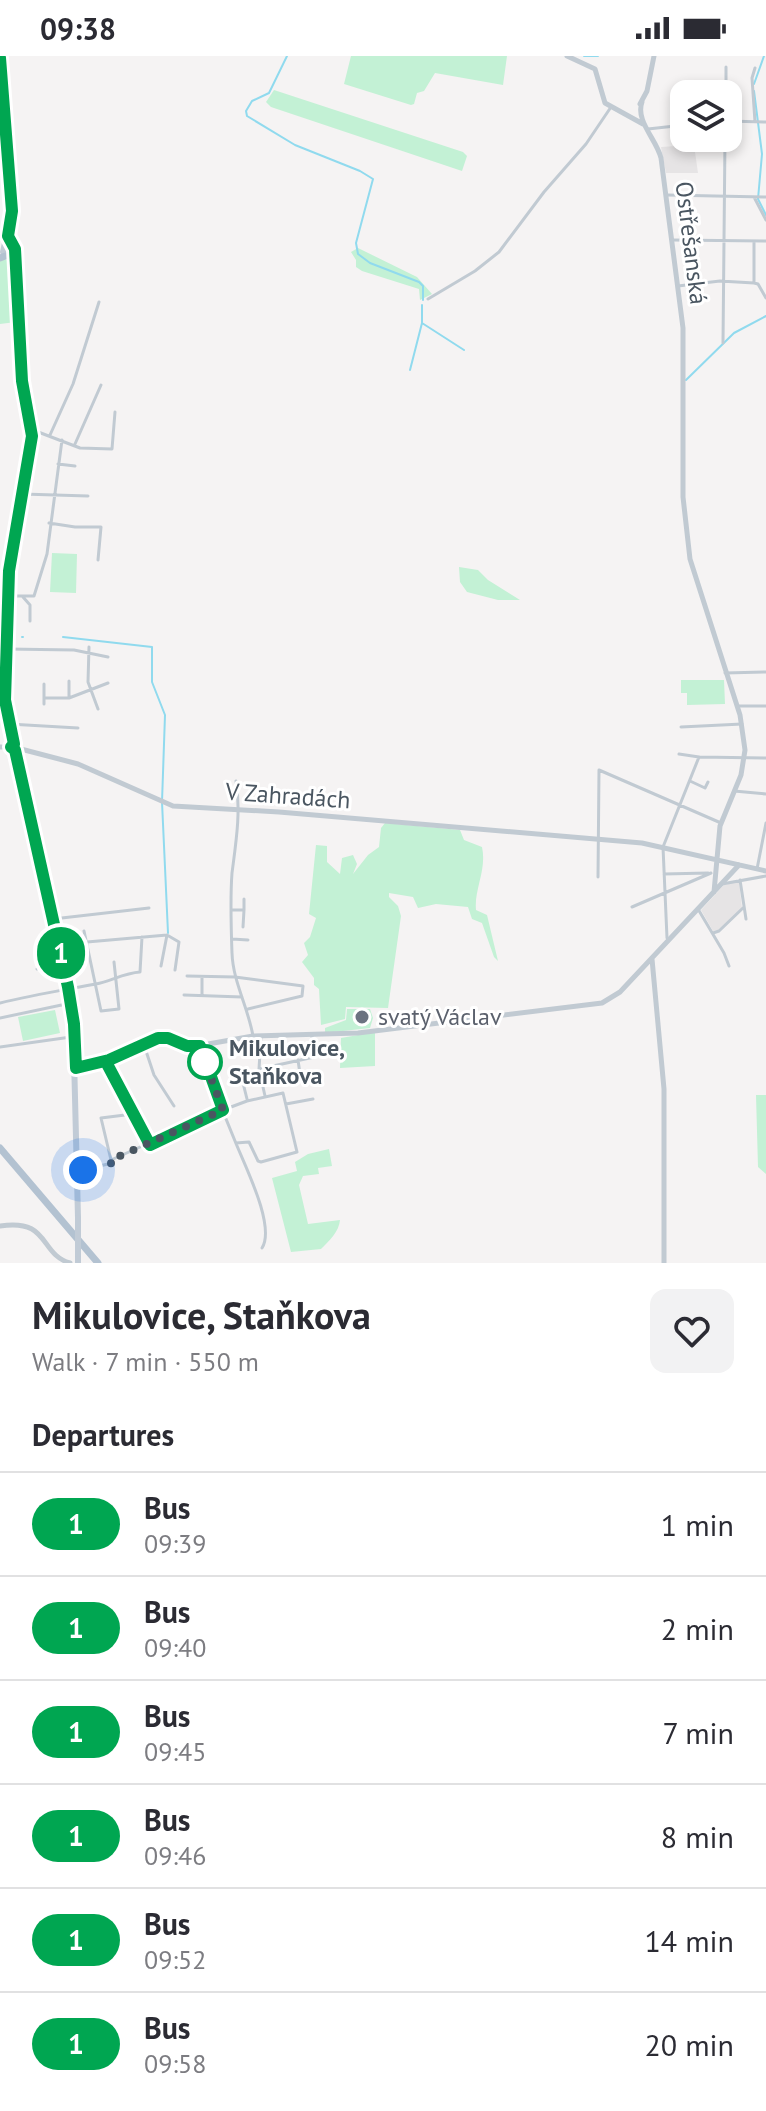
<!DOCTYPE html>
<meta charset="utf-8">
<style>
:root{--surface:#fff;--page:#f2f2f3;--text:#2b2b33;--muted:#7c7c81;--line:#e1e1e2}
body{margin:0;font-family:"PT Sans",sans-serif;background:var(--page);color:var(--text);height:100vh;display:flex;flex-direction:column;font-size:30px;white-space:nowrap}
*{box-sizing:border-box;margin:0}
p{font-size:26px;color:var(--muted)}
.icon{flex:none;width:44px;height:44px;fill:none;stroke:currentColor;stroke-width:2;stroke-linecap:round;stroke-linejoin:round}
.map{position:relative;height:1207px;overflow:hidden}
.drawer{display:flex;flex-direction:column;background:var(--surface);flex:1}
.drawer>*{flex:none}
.badge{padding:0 16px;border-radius:26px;font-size:28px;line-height:52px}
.fabs{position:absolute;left:670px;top:24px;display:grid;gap:16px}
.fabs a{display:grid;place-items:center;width:72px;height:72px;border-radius:16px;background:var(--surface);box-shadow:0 4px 12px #0003;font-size:40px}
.you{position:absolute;width:40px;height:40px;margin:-20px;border:6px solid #fff;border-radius:50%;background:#1a73e8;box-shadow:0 0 0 12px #1a73e833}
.map>.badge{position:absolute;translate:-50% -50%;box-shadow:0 0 0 4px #fff}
h2{padding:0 32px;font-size:30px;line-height:72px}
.round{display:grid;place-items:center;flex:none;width:84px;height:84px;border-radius:16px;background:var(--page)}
.head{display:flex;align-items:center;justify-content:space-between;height:136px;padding:0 32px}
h1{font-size:38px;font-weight:700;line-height:60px}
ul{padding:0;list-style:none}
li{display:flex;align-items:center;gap:24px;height:104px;padding:0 32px;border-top:2px solid var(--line)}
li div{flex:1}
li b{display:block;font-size:30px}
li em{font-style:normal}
li .badge{min-width:88px;font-weight:700;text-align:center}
.status{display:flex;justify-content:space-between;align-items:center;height:56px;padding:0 40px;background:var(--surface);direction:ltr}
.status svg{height:22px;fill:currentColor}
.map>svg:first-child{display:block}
.education{fill:#e6e4e5}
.green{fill:#c3f1d5}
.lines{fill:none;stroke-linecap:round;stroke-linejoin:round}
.stream{stroke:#90daee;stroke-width:2}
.minor{stroke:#c1cad2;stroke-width:3}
.tertiary{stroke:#c1cad2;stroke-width:5}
.secondary{stroke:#c1cbd6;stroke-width:6}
.primary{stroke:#b3c2d1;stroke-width:7}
.secondary-bridge{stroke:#c1cbd6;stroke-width:6}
.line-casing{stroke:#fff;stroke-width:18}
.line{stroke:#00a651;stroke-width:12}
.walk{stroke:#4a5661;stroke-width:8;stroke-dasharray:0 14.4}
.worship-dot{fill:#6b7280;stroke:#fff;stroke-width:3}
.stop-dot{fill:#fff;stroke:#00a651;stroke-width:4}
.labels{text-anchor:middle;stroke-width:6;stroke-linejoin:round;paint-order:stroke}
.street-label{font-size:24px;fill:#4a5661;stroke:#fff}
.worship-label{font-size:24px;fill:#5b616d;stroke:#fff;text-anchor:start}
.stop-label{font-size:24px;font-weight:bold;fill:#4a5661;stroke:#fff;text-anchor:start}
</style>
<div class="status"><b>09:38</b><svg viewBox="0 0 49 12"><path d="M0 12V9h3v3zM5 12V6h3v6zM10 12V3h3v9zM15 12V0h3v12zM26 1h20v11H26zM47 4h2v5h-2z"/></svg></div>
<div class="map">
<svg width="766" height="1207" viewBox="0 0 766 1207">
<rect width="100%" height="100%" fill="#f5f3f3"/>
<!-- education -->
<path class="education" d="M 694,89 L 698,117 L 666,117 L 661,91 Z
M 739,825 L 742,852 L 720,874 L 713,875 L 701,854 L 724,829 Z"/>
<!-- green -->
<path class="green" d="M 351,0 L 507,0 L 503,29 L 435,17 L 424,35 L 417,37 L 414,48 L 411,49 L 344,28 Z
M 274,34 L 463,96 L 467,100 L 462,115 L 271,51 L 266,46 Z
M 358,192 L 417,221 L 432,238 L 420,244 L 419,233 L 362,215 L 356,211 L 356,204 L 351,196 Z
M 5,203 L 9,205 L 13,218 L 16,266 L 0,268 L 0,205 Z
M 52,497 L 77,498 L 76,537 L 50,536 Z
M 459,511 L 478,514 L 488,524 L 520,544 L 498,544 L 467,536 L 460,526 Z
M 681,624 L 724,624 L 725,648 L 687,649 L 687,637 L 681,637 Z
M 385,767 L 460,774 L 464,784 L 482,791 C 487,814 474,833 476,854 L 487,859 L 498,905 L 494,901 L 482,867 L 472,863 L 468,851 L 436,848 L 418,852 L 413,841 L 389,837 L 389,841 L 398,850 L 401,860 L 388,952 L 346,951 L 345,963 L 321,969 L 319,933 L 314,929 L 314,922 L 302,906 L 308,899 L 304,887 L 310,881 L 316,862 L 309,858 L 316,789 L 327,790 L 327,806 L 340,818 L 342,802 L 353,799 L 357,808 L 353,818 L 368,799 L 379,791 L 381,772 Z
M 347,953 L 370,953 L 373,962 L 370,972 L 325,977 L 325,972 L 346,964 Z
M 55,954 L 60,977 L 23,985 L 18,961 Z
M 375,976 L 375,1010 L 340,1012 L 341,982 Z
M 756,1039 L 766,1039 L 766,1118 L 758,1111 Z
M 329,1093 L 332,1110 L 318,1112 L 319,1118 L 303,1120 L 299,1129 L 308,1168 L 340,1164 C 339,1176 329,1185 321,1193 L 291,1196 L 272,1122 L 297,1115 L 295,1106 L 308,1098 Z"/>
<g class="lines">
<!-- stream -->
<path class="stream" d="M 287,0 L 269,37 L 252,45 L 246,55 L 247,60 L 295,89 L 360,115 L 373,123 L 356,187 L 358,198 L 370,207 L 419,226 L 423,230 L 423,244
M 584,0 L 598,0
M 754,28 L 764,0
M 754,35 L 762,98 L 758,143 L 766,159
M 422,267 L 464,294
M 410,314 L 422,267 L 422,249
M 686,324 L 734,277 L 766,260
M 22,581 L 23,581
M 63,581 L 152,591 L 152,626 L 165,659 L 162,746 L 168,877"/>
<!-- minor -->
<path class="minor" d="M 755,12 L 752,22 L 755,66
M 726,38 L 726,11
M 728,65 L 766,66
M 648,73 L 684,69
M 667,139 L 766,141
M 754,141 L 766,164
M 672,184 L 766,185
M 754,185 L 754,227 L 758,228 L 766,242
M 678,230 L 720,225 L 754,227
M 428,243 L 475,215 L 499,196 L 544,136 L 586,88 L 611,51
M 723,287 L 725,82
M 33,374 L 80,392 L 112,393 L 115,356
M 50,379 L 73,328 L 99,246
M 75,388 L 101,329
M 58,408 L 75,410
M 22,438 L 88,440
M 49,467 L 75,471 L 101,471 L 98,504
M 8,540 L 34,540 L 47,498 L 62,384
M 23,541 L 30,549 L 30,565
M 89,591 L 88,626 L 98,653
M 7,593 L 74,594 L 108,601
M 725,617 L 766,616
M 69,625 L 69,641
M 44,628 L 44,648
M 44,642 L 69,642 L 108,627
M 737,650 L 766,650
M 9,668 L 78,672
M 681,671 L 742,668
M 679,698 L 699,701 L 766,702
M 236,725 C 241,756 236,786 232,817 C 230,843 231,870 232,897 C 233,926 248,951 253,980
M 690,725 L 705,732 L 708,726
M 734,735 L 766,738
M 757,813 L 766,767
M 664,818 L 708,817
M 598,821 L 599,714 L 721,767
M 740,824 L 746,863
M 722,828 L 766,820
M 632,851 L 711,817
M 698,853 L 724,897 L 729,910
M 231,854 L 244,854 L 244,843
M 53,863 L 149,852
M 243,871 L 244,854
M 84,875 L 101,955 L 119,953 L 114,906
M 713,877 L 719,875 L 744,851
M 667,882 L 663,791 L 699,701
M 232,883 L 248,884
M 87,886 L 167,879 L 179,886 L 175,914
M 161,910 L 167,879
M 37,913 L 61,909
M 187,920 L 235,921 L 303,930 L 302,940 L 248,953
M 184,939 L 242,941
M 202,939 L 202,921
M 0,947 C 32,939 64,934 96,928 C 111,925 124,917 140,916 L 142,881
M 0,962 L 71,947
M 261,981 L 259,1013 L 265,1040
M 144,989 L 154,1019 L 174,1050
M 200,990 C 210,1022 222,1054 235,1085 C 244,1108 276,1170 262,1192
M 0,991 L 71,981
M 298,1004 L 301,1025
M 106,1005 L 150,1089
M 259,1013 L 319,1000 L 311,978
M 243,1027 L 247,1043
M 286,1048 L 313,1043
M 111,1104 L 101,1062 L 133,1058
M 83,1114 L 112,1107 L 111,1104 L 223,1054 L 247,1045 L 283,1037 L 297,1096 L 261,1106 L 258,1105 L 249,1086 L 236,1087"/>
<!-- tertiary -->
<path class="tertiary" d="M 567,0 L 595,13 L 605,47 L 643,68
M 642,46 C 635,65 657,84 661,102 L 683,272 L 683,441 L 690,503 L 740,659 L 745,694 L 741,719 L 720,770 L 714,836
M 640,48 L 647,35 L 654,0
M 0,691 L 11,691
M 17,692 L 78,708 L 173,750 L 279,756 L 642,787 L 766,815
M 652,903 L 664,1033 L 664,1207
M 76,1012 L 109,1004 L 162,982 L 197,990 L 253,980 L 358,977 L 602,947 L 620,936 L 739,809
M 0,1170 C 50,1162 39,1198 70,1207"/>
<!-- secondary -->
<path class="secondary" d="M 0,2 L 2,17
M 1,14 L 12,155 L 3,196 L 8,201
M 8,180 L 15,193 L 22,325 L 32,380 L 9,515 L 5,644 L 14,688 L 17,690 L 15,694 L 73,961 L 78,1162
M 78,1198 L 78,1207"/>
<!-- primary -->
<path class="primary" d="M 0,202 L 5,200
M 0,1092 L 98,1207"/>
<!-- secondary-bridge -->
<path class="secondary-bridge" d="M 78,1162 L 78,1198"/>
</g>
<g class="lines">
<!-- line casing -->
<g class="line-casing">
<path id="line" d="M 0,2 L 12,155 L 8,180 L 15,193 L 22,325 L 32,380 L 9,515 L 5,644 L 14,688 L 11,691 L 15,694 L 68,931 L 74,968 L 76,1012 L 109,1004 L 158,982 L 168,982 L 187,990 L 200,990 L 223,1054 L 150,1089 L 106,1006"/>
</g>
<!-- line -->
<use href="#line" class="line"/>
<!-- walk -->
<path class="walk" d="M 83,1114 L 112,1107 L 111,1104 L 223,1054 L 205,1006"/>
</g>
<!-- markers -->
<circle class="worship-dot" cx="362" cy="961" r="8"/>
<circle class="stop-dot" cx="205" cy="1006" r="16"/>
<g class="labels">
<!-- street labels -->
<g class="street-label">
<text transform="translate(691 187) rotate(83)" y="8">Ostřešanská</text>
<text transform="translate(288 740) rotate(4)" y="8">V Zahradách</text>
</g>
<!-- worship labels -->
<g class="worship-label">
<text x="378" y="969">svatý Václav</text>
</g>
<!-- stop labels -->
<g class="stop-label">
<text x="229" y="1000">Mikulovice,<tspan x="229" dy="28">Staňkova</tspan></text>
</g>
</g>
</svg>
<div class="fabs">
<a><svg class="icon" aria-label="layers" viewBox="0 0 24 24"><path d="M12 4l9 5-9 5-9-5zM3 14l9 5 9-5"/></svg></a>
</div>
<div class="you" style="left:83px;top:1114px"></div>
<b class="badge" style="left:61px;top:897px;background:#00a651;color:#fff">1</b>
</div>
<section class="drawer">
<div class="head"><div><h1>Mikulovice, Staňkova</h1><p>Walk · 7 min · 550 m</p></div><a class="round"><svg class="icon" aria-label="heart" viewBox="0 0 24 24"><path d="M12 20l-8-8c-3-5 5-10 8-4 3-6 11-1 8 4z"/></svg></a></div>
<h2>Departures</h2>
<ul>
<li><span class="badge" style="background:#00a651;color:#fff">1</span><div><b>Bus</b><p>09:39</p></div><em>1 min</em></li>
<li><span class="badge" style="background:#00a651;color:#fff">1</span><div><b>Bus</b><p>09:40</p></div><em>2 min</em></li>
<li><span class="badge" style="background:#00a651;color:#fff">1</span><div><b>Bus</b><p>09:45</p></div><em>7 min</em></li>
<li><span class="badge" style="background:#00a651;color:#fff">1</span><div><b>Bus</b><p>09:46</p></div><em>8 min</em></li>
<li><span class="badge" style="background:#00a651;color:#fff">1</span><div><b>Bus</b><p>09:52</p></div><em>14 min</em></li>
<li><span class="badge" style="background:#00a651;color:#fff">1</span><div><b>Bus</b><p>09:58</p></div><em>20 min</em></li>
</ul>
</section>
